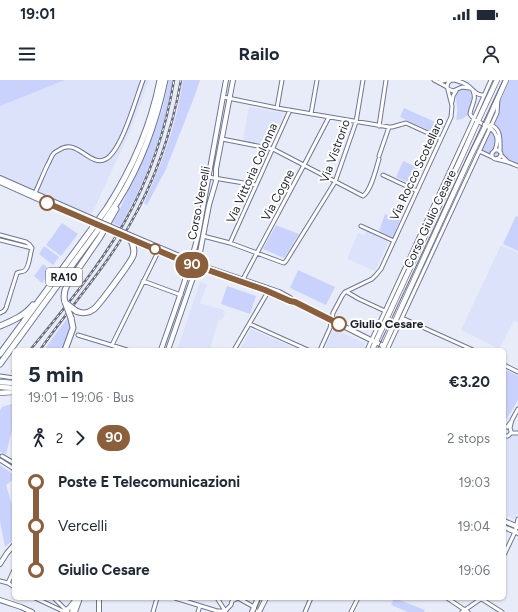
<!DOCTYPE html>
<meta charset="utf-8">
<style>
:root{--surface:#fff;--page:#f6f6f7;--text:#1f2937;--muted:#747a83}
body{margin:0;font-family:Figtree,sans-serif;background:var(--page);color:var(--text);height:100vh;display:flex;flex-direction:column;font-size:15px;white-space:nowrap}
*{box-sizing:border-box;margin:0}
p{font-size:13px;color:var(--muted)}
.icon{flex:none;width:22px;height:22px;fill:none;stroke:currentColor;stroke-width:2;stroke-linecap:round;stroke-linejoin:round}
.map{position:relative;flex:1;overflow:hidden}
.panel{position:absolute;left:12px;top:268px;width:494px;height:252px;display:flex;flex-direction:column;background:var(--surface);border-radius:6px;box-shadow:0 1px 3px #0004}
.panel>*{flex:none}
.badge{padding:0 8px;border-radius:13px;font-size:14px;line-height:26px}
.map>.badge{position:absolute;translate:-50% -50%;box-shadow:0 0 0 2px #fff}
.legs{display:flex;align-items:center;gap:6px;height:44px;padding:0 16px;font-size:13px}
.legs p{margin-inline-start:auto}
.summary{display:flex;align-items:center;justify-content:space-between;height:68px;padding:0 16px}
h1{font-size:22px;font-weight:700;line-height:30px}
ul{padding:0 16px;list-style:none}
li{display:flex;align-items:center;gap:14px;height:44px;font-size:15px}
li i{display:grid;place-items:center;width:6px;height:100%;margin:0 5px;background:currentColor}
li i::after{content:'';width:10px;height:10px;margin:-5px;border:3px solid;border-radius:50%;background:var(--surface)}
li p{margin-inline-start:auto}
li:first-child i{background:linear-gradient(#0000 50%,currentColor 0)}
li:last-child i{background:linear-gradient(currentColor 50%,#0000 0)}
.status{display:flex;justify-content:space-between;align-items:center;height:28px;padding:0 20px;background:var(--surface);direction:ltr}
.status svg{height:11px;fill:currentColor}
header{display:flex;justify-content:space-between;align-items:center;height:52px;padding:0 16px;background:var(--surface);font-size:18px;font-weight:700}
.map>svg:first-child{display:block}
.built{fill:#dbe2fa}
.green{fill:#c8d2fc}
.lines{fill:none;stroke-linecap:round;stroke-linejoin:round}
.street-casing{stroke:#6f7694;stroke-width:5}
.secondary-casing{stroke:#6f7694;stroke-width:6}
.primary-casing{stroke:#6f7694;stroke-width:6}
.highway-casing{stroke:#6f7694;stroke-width:7}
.street{stroke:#fff;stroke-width:3}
.secondary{stroke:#fff;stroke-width:4}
.primary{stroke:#fff;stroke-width:4.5}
.highway{stroke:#fff;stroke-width:5}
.tram{stroke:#686b78;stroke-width:1}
.rail-casing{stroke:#686b78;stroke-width:2.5}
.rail{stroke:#fff;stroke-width:1;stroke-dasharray:3;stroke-linecap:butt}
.secondary-bridge-casing{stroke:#6f7694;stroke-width:6;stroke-linecap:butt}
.highway-bridge-casing{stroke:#6f7694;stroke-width:7;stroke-linecap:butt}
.secondary-bridge{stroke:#fff;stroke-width:4}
.highway-bridge{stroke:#fff;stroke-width:5}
.line-1-casing{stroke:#fff;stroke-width:9}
.line-1{stroke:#8b5e3c;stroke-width:6}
.stop-1-dot{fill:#fff;stroke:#8b5e3c;stroke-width:2}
.labels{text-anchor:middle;stroke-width:4;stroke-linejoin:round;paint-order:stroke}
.shield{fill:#fff;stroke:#60626b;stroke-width:1}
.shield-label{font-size:11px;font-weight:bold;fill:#1c1f2b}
.street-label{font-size:12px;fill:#1c1f2b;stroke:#fff}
.stop-label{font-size:12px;font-weight:bold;fill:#1c1f2b;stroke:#fff;text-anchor:start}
</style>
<div class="status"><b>19:01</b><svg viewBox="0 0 49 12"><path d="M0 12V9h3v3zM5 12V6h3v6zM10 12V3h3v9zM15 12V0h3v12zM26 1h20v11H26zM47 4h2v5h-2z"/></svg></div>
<header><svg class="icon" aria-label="menu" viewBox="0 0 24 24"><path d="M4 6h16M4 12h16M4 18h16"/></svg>Railo<svg class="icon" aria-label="person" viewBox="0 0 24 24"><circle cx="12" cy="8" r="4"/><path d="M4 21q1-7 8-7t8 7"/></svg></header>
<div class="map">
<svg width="518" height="532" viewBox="0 0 518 532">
<rect width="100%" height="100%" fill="#e8ecf9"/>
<!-- built -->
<path class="built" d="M 0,0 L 149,0 L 131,49 L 91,136 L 0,96 Z
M 249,27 L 284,33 L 270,65 L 243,60 Z
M 367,150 L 389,160 L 375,191 L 347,179 L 358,153 L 364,156 Z
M 501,165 L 518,173 L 518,242 L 514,241 L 499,269 L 461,250 Z
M 200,202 L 207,205 L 200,223 L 224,230 L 223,233 L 225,233 L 223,239 L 218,241 L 210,270 L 177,270 Z
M 251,249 L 299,270 L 240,270 Z
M 334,249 L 365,263 L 362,270 L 324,270 Z
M 504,356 L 518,356 L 518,432 L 515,439 L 504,435 Z"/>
<!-- green -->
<path class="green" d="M 0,0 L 65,0 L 0,26 Z
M 169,0 L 173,0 C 165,52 146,101 120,146 L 112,143 L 118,134 C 131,102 148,72 159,39 C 164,26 166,13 169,0 Z
M 183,0 L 200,0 L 195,15 L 166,89 L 147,125 L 144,123 C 162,84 177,43 183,0 Z
M 509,0 L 518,0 L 518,86 L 479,71 Z
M 464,9 L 470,11 C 476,20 467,26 468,35 L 462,39 L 456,40 C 457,35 458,30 457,26 C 456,17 453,12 464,9 Z
M 404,28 L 444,46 L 439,55 L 400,37 Z
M 403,81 L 421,89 L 414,105 L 396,97 Z
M 385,134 L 400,140 L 393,158 L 379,151 Z
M 516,136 L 518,137 L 518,171 L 503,164 Z
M 62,143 L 78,154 L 61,176 L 46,165 Z
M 276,145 L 299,154 L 284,178 L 263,169 Z
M 44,166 L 59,177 L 53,185 L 39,174 Z
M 43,184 L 51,191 L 42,203 L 34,196 Z
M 298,190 L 335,207 L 326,225 L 290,208 Z
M 227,206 L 256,216 L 250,234 L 221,224 Z
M 68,237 C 74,248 67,259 63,270 L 44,270 Z
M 504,289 L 518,296 L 518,320 L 511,332 L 504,343 Z
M 14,323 L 14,343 L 6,374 L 0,372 L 0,330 L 2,327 Z
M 0,385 L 14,395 L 14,399 L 6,405 L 14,431 L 14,459 L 5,467 L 0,441 Z
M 394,518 L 425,530 L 424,532 L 408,532 L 391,525 Z"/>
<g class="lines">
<!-- street casing -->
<g class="street-casing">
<path id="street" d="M 434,0 L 447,7
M 451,0 C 456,0 462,2 467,5 C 473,9 476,16 484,15
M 438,2 L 447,0
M 448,9 L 453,11 L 462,7 L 469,8
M 473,11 C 477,20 471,25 470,34 C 476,47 505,44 495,70
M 223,17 L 277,28 L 389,47 L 392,47 L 406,43 L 441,59
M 452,22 L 453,16 L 456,11
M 277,28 L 282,0
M 311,34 L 317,0
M 490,45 C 502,48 500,62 500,72
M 379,46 L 386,0
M 222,59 L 273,69 L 363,116 C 371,111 376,89 379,79
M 479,71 L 492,77
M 501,75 L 499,78 L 495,79 L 492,77 L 492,73 L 495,70 L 498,70 L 501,73 L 501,75 L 508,82
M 379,76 L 389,47
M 496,79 L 508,82 L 518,86
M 383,95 L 417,111
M 208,97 L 256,105
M 34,115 C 39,105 43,94 48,84 C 50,81 51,76 54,73 C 55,72 57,71 59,70 C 77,57 90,88 106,79 C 122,70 136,18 143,0
M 361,146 L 394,161
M 0,155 L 26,162 L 29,164 L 32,168 C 30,174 29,189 24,191 C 21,192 19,192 17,193 L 6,228 L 4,231 L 0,233
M 203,156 L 230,163 L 281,182 L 284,183 L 286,181 L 335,102 L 356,42 L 363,0
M 0,160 L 32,168
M 230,163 L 290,30
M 143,201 L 181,215
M 242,201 L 304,85 L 329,37
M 347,212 L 359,219 L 385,231
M 402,238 L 473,270
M 250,244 L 308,270
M 78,255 L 127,270
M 112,265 L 159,170
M 234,270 L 269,210
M 320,270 L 330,248 L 333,233 L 342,216 L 345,212 L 372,199 L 376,195 L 381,189 L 451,37 L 452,26 L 447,6 L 448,3 L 451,0
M 367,270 L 471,45 L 491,0
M 387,270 L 497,33 L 498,19
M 504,285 L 518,292
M 0,296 L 14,298
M 507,347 L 511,342
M 511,353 L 518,353
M 504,356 L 508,356 L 511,353 L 511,351 L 510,348 L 512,340 L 518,329
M 2,376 L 14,383
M 0,380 L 14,389
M 504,475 L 515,452 L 518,439
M 0,501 L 8,503 L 14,507
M 8,503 L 14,490
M 35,518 L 65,532
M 54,518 L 68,532
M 175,518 L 217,531 L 225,531
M 217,518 L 226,532
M 238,518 L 254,527 L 255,530 L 259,532
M 447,518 L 468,532
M 480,518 L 502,532
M 225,531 L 231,525 L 232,521 L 238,518
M 153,532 L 157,518
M 198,532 L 200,526
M 305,532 L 311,518
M 351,532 L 358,518
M 462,532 L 482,518"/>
</g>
<!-- secondary casing -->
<g class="secondary-casing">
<path id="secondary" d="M 0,98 L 91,138
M 0,102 L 89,142
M 130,155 L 203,186 L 279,212 L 290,218 L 295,222 L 369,259 L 384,266
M 129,158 L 191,185 L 265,210 L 289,221 L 294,222
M 161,270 C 174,232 189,194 198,155 L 226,0
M 168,270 L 198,183 L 209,125 L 216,101 L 216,89 L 233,0
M 504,441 L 518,447
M 504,447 L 518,453
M 0,484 L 7,473 L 14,465
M 0,520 L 21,527 L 32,532
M 66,530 L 69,528 L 77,518
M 72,532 L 75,522
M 75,532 L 80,518
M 99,532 L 99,518
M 252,532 L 258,518
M 259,532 L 266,518"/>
</g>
<!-- primary casing -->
<g class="primary-casing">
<path id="primary" d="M 372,270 L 463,74 L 475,47 L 497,0
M 382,270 L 470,77 L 486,45 L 506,0
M 0,302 L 14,303
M 0,307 L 14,308
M 0,313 L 14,312"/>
</g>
<!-- highway casing -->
<g class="highway-casing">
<path id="highway" d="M 65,222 C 63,216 64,211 67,205 L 100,157 L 116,129
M 76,231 C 82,234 89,233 94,229 C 99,225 131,182 133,176 C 135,170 133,164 130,159
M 0,246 C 12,241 24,236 33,225
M 65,270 L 73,248 L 71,238
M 0,274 L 107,128 C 132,89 151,46 160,0
M 0,284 C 23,252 47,220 70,188 C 86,166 103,144 118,121 C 141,84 156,43 165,0"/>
</g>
<!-- street -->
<use href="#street" class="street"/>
<!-- secondary -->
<use href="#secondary" class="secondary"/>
<!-- primary -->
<use href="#primary" class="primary"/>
<!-- highway -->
<use href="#highway" class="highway"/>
<!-- tram -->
<path class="tram" d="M 377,270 L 503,0
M 255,532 L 261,518"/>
<!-- rail casing -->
<g class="rail-casing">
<path id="rail" d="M 30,270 C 63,230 98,188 124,143 C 149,99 166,50 174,0
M 40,270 C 69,228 104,190 129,146 C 155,101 172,51 181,0
M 13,291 L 14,290"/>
</g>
<!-- rail -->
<use href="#rail" class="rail"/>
<!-- secondary-bridge casing -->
<g class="secondary-bridge-casing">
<path id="secondary-bridge" d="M 91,138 L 130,155
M 89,142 L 129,158"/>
</g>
<!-- highway-bridge casing -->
<g class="highway-bridge-casing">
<path id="highway-bridge" d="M 65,222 L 71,238
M 67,224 L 76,231"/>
</g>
<!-- secondary-bridge -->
<use href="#secondary-bridge" class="secondary-bridge"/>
<!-- highway-bridge -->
<use href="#highway-bridge" class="highway-bridge"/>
</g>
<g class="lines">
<!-- line-1 casing -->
<g class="line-1-casing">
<path id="line-1" d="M 47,123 L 185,182 L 265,210 L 290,221 L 295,222 L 339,244"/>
</g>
<!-- line-1 -->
<use href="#line-1" class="line-1"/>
</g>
<!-- markers -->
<g class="stop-1-dot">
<circle cx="47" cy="123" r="7"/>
<circle cx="155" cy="169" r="5"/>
<circle cx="339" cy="244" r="7"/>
</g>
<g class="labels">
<!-- shield labels -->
<rect class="shield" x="46" y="188" width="36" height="18" rx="3"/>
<g class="shield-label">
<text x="64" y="201">RA10</text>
</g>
<!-- street labels -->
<g class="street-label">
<text transform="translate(335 71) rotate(-70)" y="4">Via Vistrorio</text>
<text transform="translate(417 89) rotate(-65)" y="4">Via Rocco Scotellaro</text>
<text transform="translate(252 93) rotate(-66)" y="4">Via Vittoria Colonna</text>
<text transform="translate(278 115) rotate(-62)" y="4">Via Cogne</text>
<text transform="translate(199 123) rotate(-79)" y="4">Corso Vercelli</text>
<text transform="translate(430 139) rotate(-65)" y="4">Corso Giulio Cesare</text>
</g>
<!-- stop labels -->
<g class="stop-label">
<text x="350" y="248">Giulio Cesare</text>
</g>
</g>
</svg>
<b class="badge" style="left:192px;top:185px;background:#8b5e3c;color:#fff">90</b>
<section class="panel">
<div class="summary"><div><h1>5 min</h1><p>19:01 – 19:06 · Bus</p></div><b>€3.20</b></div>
<div class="legs"><svg class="icon" aria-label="walk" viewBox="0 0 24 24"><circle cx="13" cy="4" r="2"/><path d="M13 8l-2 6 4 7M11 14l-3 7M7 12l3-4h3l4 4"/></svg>2<svg class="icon" aria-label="forward" viewBox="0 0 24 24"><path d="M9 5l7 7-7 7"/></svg><b class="badge" style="background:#8b5e3c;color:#fff">90</b><p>2 stops</p></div>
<ul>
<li><i style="color:#8b5e3c"></i><b>Poste E Telecomunicazioni</b><p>19:03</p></li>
<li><i style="color:#8b5e3c"></i><span>Vercelli</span><p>19:04</p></li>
<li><i style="color:#8b5e3c"></i><b>Giulio Cesare</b><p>19:06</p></li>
</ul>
</section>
</div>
